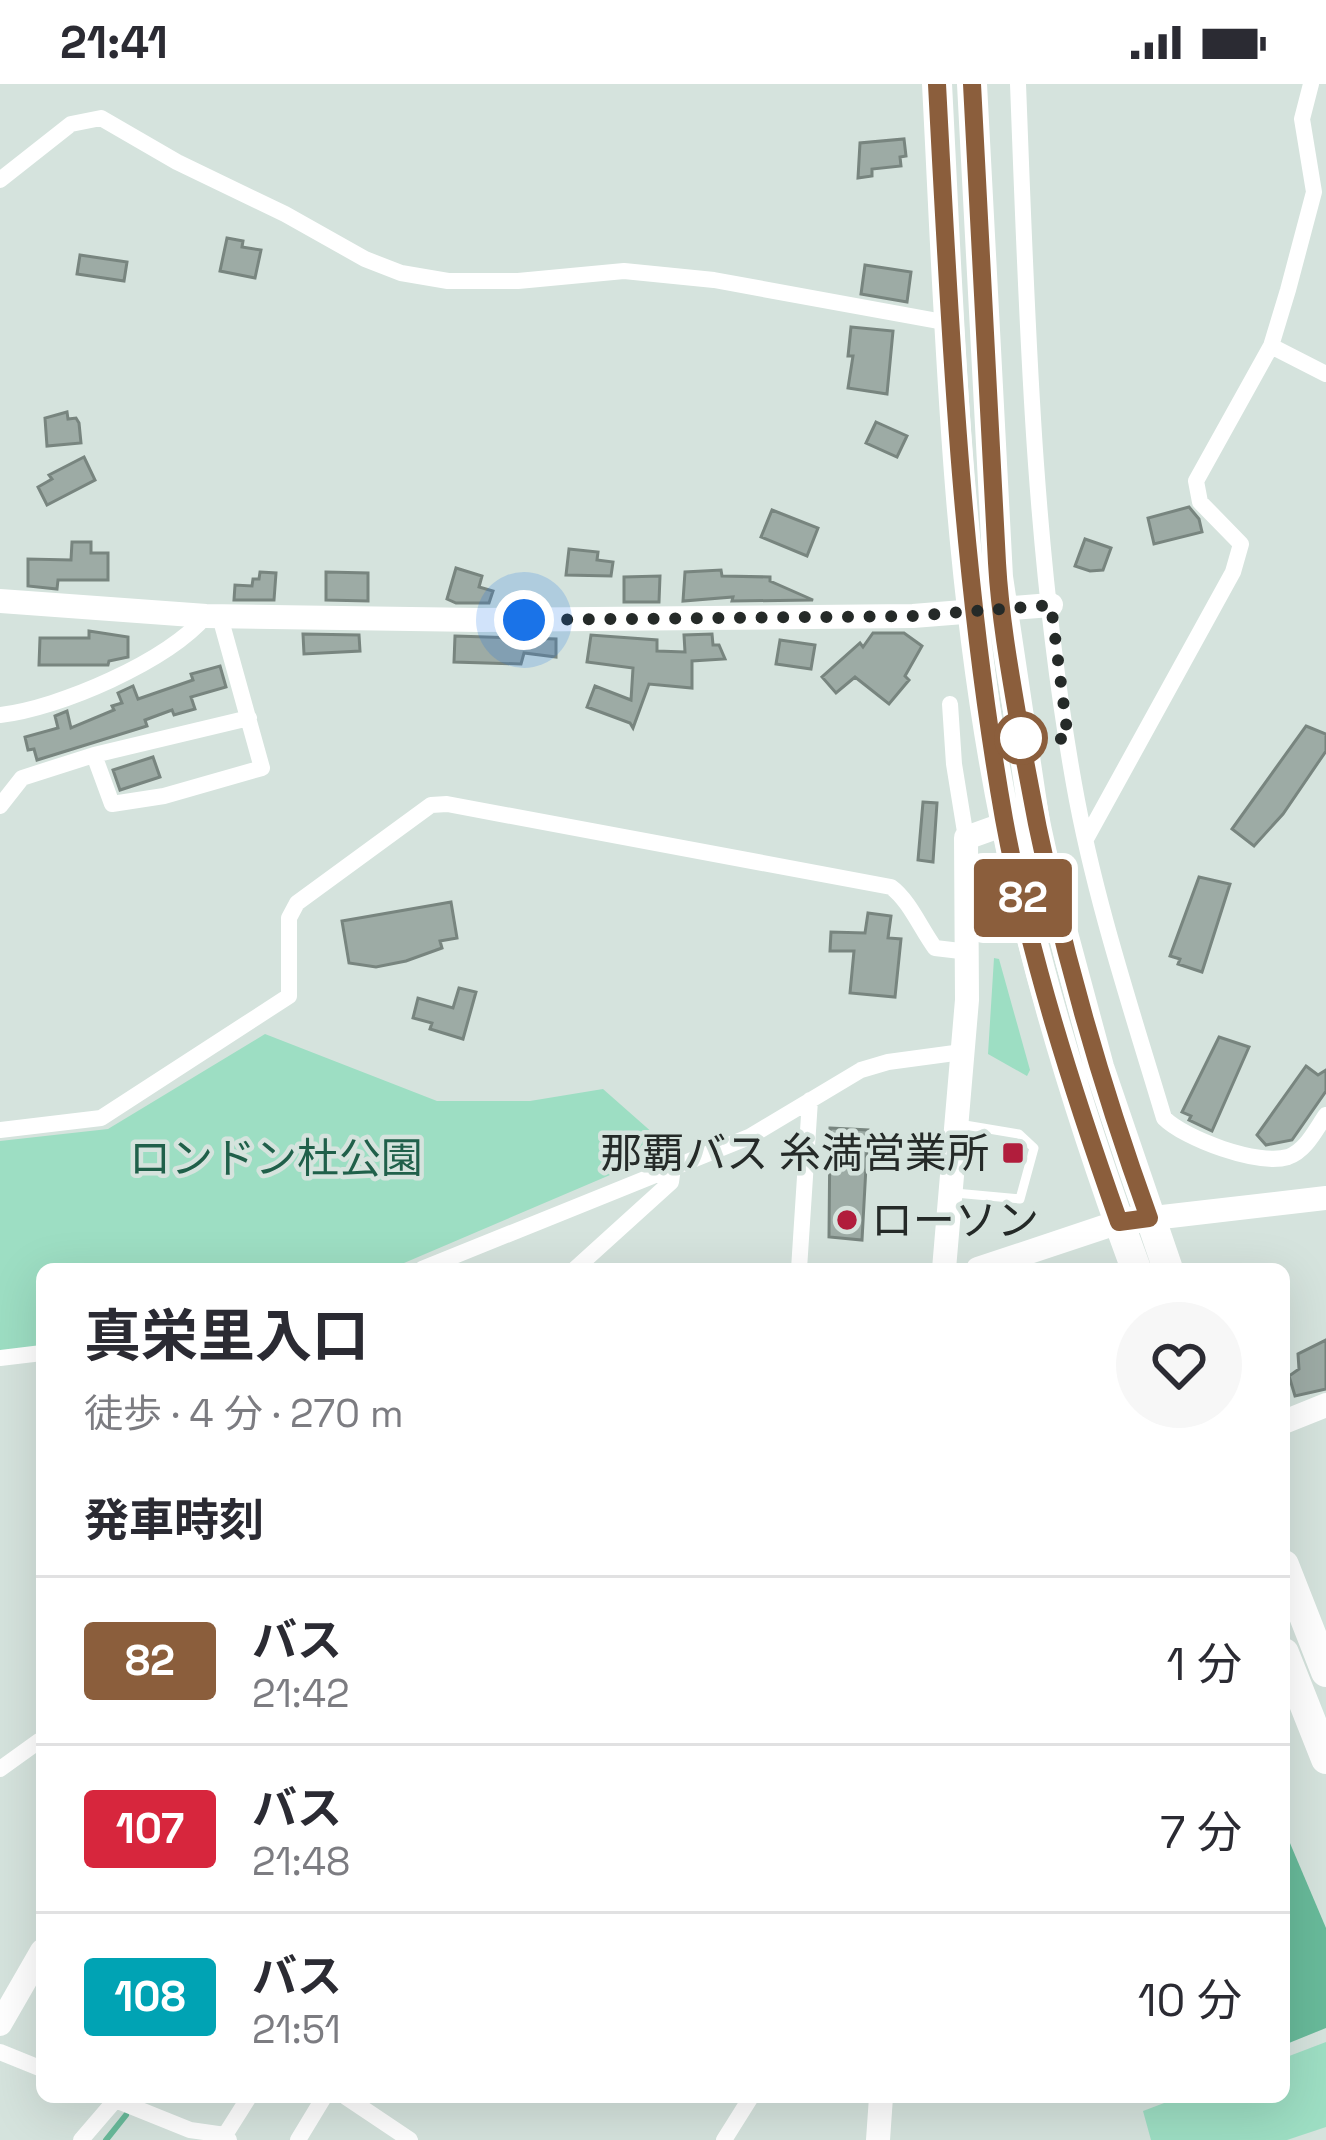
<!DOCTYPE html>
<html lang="ja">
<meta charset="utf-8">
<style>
:root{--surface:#fff;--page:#f7f7f7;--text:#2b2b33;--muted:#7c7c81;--line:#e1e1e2}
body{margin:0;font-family:"Space Grotesk","Noto Sans JP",sans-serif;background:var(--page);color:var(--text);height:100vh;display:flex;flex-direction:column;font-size:45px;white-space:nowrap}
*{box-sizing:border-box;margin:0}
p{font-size:39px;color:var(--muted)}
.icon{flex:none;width:66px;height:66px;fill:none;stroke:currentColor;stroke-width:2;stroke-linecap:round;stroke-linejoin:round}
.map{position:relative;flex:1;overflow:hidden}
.side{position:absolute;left:36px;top:1179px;width:1254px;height:840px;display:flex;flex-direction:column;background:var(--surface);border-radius:18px;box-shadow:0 12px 48px #0002}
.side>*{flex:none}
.badge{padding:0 24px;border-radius:9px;font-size:42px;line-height:78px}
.you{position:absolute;width:60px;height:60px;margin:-30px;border:9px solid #fff;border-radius:50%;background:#1a73e8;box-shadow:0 0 0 18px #1a73e833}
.map>.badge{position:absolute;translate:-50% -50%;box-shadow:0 0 0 6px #fff}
h2{padding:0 48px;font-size:45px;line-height:108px}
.round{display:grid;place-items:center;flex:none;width:126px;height:126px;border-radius:63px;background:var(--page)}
.headline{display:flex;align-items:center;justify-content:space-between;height:204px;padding:0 48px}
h1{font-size:57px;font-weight:700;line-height:90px}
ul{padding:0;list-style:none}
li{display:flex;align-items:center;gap:36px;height:168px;padding:0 48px;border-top:3px solid var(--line)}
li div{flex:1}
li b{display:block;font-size:45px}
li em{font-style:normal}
li .badge{min-width:132px;font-weight:700;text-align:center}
.status{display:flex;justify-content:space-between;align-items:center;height:84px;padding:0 60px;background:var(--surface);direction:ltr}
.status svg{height:33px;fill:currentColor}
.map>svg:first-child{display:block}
.green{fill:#9ddec3}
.water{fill:#68ba9a}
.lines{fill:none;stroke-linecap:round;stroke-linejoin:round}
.stream{stroke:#68ba9a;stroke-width:6}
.building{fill:#9daba5;stroke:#78857f;stroke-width:3}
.lane{stroke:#fff;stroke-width:9}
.street{stroke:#fff;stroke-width:16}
.secondary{stroke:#fff;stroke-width:24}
.highway{stroke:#fff;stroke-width:30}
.line-casing{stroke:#fff;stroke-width:27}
.line{stroke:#8b5e3c;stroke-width:18}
.walk{stroke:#252a28;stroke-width:12;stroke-dasharray:0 21.6}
.stop-dot{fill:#fff;stroke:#8b5e3c;stroke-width:6}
.poi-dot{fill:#b11d3c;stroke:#d5e3dd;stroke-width:4.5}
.labels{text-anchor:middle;stroke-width:9;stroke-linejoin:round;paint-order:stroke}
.poi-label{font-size:42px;fill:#252a28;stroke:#d5e3dd;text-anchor:end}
.park-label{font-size:42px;fill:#20604a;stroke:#d5e3dd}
</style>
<div class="status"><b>21:41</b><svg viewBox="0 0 49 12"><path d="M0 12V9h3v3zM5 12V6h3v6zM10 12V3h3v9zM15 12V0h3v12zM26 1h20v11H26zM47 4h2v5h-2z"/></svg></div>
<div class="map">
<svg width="1326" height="2056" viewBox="0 0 1326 2056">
<rect width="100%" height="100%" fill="#d5e3dd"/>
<!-- green -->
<path class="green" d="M 994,874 L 999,875 L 1030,986 L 1027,992 L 988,970 Z
M 265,950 L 437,1017 L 530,1017 L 603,1005 L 671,1065 L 390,1185 L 42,1185 L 42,1262 L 0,1268 L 0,1057 L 108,1045 Z
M 1326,1958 L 1326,2043 L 1287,2056 L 1151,2056 L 1143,2027 L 1180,2013 L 1284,2013 L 1284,1974 Z"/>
<!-- water -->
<path class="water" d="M 1284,1745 L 1326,1844 L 1326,1944 L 1284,1961 Z"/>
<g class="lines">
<!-- stream -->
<path class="stream" d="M 139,2014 L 140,2013
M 106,2056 L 126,2031"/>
</g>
<!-- building -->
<path class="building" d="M 904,55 L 906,72 L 900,73 L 901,82 L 872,85 L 872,92 L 858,94 L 860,59 Z
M 227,154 L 243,157 L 242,163 L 261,166 L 255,194 L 220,187 Z
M 80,171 L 127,178 L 124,197 L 77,190 Z
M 865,181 L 911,188 L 907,218 L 861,210 Z
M 851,243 L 893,247 L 887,310 L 848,304 L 853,272 L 848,272 Z
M 67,328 L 68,335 L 76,334 L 79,339 L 81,359 L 47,362 L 45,334 Z
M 876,338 L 907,352 L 897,373 L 866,359 Z
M 84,373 L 95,396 L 47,421 L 38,403 L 52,395 L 49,391 Z
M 1189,423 L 1199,435 L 1202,448 L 1154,460 L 1148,434 Z
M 772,426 L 818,444 L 807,472 L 761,453 Z
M 1085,455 L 1111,464 L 1103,486 L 1090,487 L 1075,482 Z
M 72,458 L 91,458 L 91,469 L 108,469 L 108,496 L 58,496 L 57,505 L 28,502 L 28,475 L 71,476 Z
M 569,465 L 598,468 L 597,476 L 613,478 L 611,492 L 566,491 Z
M 456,484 L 482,492 L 479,503 L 493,507 L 489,519 L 456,519 L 447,515 Z
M 721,486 L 722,492 L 770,493 L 770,497 L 813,516 L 732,517 L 733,513 L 683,517 L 685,488 Z
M 260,488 L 276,489 L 274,516 L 234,516 L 235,501 L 252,502 L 253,495 L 259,495 Z
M 326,488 L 368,489 L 368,517 L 326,516 Z
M 660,492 L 659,518 L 624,518 L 624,493 Z
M 89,547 L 128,553 L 128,573 L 109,577 L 108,581 L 39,581 L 40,554 L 89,554 Z
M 873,549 L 904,549 L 922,562 L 905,592 L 909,596 L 889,620 L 855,593 L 836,609 L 822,593 L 860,559 L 863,563 Z
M 303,550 L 359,551 L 360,567 L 304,570 Z
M 712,550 L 713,561 L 719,561 L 725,575 L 692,577 L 692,604 L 649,600 L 633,644 L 630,639 L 587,623 L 595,602 L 631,616 L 633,584 L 587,578 L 591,551 L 657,556 L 657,567 L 685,568 L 684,551 Z
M 455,552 L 556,555 L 556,573 L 524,569 L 521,580 L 454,578 Z
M 780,556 L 815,561 L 811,585 L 776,580 Z
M 220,582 L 226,603 L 191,613 L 195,625 L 174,631 L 172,626 L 145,636 L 147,642 L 37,676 L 34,665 L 28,666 L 25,653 L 58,644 L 55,632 L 67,627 L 71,644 L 114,626 L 112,622 L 122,619 L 118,609 L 133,602 L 138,615 L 193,596 L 191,590 Z
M 1306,642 L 1326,650 L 1326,667 L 1283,730 L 1254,762 L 1232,745 Z
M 153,673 L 160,693 L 120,706 L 113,686 Z
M 923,718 L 937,719 L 933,778 L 918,776 Z
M 1199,793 L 1230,800 L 1202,888 L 1178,880 L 1180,875 L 1170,872 Z
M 451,818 L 457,854 L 440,857 L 442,864 L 406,877 L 376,883 L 349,879 L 342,837 Z
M 868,829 L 891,832 L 888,854 L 901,855 L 895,913 L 850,909 L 854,867 L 830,867 L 831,848 L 865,849 Z
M 459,904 L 476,908 L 463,955 L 430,945 L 432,939 L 413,934 L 418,914 L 453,924 Z
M 1219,953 L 1249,963 L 1212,1047 L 1189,1036 L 1191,1032 L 1182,1028 Z
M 1306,982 L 1318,991 L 1326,986 L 1326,1007 L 1292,1056 L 1266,1061 L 1257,1051 Z
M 830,1044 L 868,1046 L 862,1156 L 829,1153 Z
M 1326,1256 L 1326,1305 L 1295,1312 L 1289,1292 L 1299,1285 L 1298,1270 Z"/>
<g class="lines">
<!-- lane -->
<path class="lane" d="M 955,1109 L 1020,1115 L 1034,1064 L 1019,1050 L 959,1040"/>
<!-- street -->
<path class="street" d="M 1018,0 C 1027,233 1033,470 1074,700 C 1094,813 1131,924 1164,1034 C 1185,1055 1258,1082 1288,1073 C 1306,1067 1316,1045 1326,1031
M 0,96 L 71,40 L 101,34 L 177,78 L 285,130 L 365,175 L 401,189 L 448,197 L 518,197 L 624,187 L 714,196 L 949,239
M 1271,262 L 1326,290
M 950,620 L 954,680 L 966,754
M 0,631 C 60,624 166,578 206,532
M 94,671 L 112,720 L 164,712 L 262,684 L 220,533
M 0,722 L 22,694 L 94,671 L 249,634
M 1086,755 L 1233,488 L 1241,460 L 1200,418 L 1196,397 L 1271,262 L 1288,206 L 1314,108 L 1302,35 L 1311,0
M 0,1046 L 101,1034 L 289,912 L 289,834 L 297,819 L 431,721 L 447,720 L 891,803 C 909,816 921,845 935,864 L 969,868
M 422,1185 L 749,1053 L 861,986 L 888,978 L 962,968
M 575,1185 L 671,1098 L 673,1083
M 799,1185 L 810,1016
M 0,1274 L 42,1269
M 0,1685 L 39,1657 L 42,1659
M 0,1968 L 42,1985
M 108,2013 L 190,2046 L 225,2051 L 229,2056
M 346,2013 L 410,2056
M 225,2051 L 249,2013
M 81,2056 L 118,2013
M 298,2056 L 324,2013
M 724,2056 L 751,2013"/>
<!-- secondary -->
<path class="secondary" d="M 0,517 L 206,532 L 480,536 L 913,532 L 1051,521
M 944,1185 L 967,916 L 966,754 L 1005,740
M 978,1185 L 1119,1138 L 1326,1114
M 1284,1338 L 1326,1321
M 0,1940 L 42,1867
M 878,2056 L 881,2013"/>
<!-- highway -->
<path class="highway" d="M 937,0 C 950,247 956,498 1006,741 C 1036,892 1083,1041 1136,1185
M 972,0 L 998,493 L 1037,753 L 1099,983 L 1168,1185
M 1284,1481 L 1326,1588
M 1284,1569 L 1326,1675"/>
</g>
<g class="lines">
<!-- line casing -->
<g class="line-casing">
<path id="line" d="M 937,0 C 950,246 961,492 1004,735 C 1029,871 1073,1008 1119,1138 L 1149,1134 C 1090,971 1045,805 1018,635 C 1009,583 1000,531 997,479 L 972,0"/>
</g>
<!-- line -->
<use href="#line" class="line"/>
<!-- walk -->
<path class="walk" d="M 524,536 L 913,532 L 1051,521 L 1068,655 L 1021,654"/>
</g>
<!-- markers -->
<circle class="stop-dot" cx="1021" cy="654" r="24"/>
<g class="poi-dot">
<rect x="1001" y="1057" width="24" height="24" rx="6"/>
<circle cx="847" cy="1136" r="12"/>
</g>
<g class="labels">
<!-- poi labels -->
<g class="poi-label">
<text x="989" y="1084">那覇バス 糸満営業所</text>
<text x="871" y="1151" text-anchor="start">ローソン</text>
</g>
<!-- park labels -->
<g class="park-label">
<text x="276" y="1089">ロンドン杜公園</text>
</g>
</g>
</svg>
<div class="you" style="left:524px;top:536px"></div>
<b class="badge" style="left:1023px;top:814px;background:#8b5e3c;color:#fff">82</b>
<section class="side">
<div class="headline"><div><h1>真栄里入口</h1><p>徒歩 · 4 分 · 270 m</p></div><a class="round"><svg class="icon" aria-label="heart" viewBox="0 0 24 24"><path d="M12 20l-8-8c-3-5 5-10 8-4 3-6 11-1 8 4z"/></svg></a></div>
<h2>発車時刻</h2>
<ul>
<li><span class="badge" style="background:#8b5e3c;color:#fff">82</span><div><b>バス</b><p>21:42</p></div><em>1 分</em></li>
<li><span class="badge" style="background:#d7263d;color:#fff">107</span><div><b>バス</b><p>21:48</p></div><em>7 分</em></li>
<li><span class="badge" style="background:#00a3b4;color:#fff">108</span><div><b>バス</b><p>21:51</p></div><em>10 分</em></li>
</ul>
</section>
</div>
